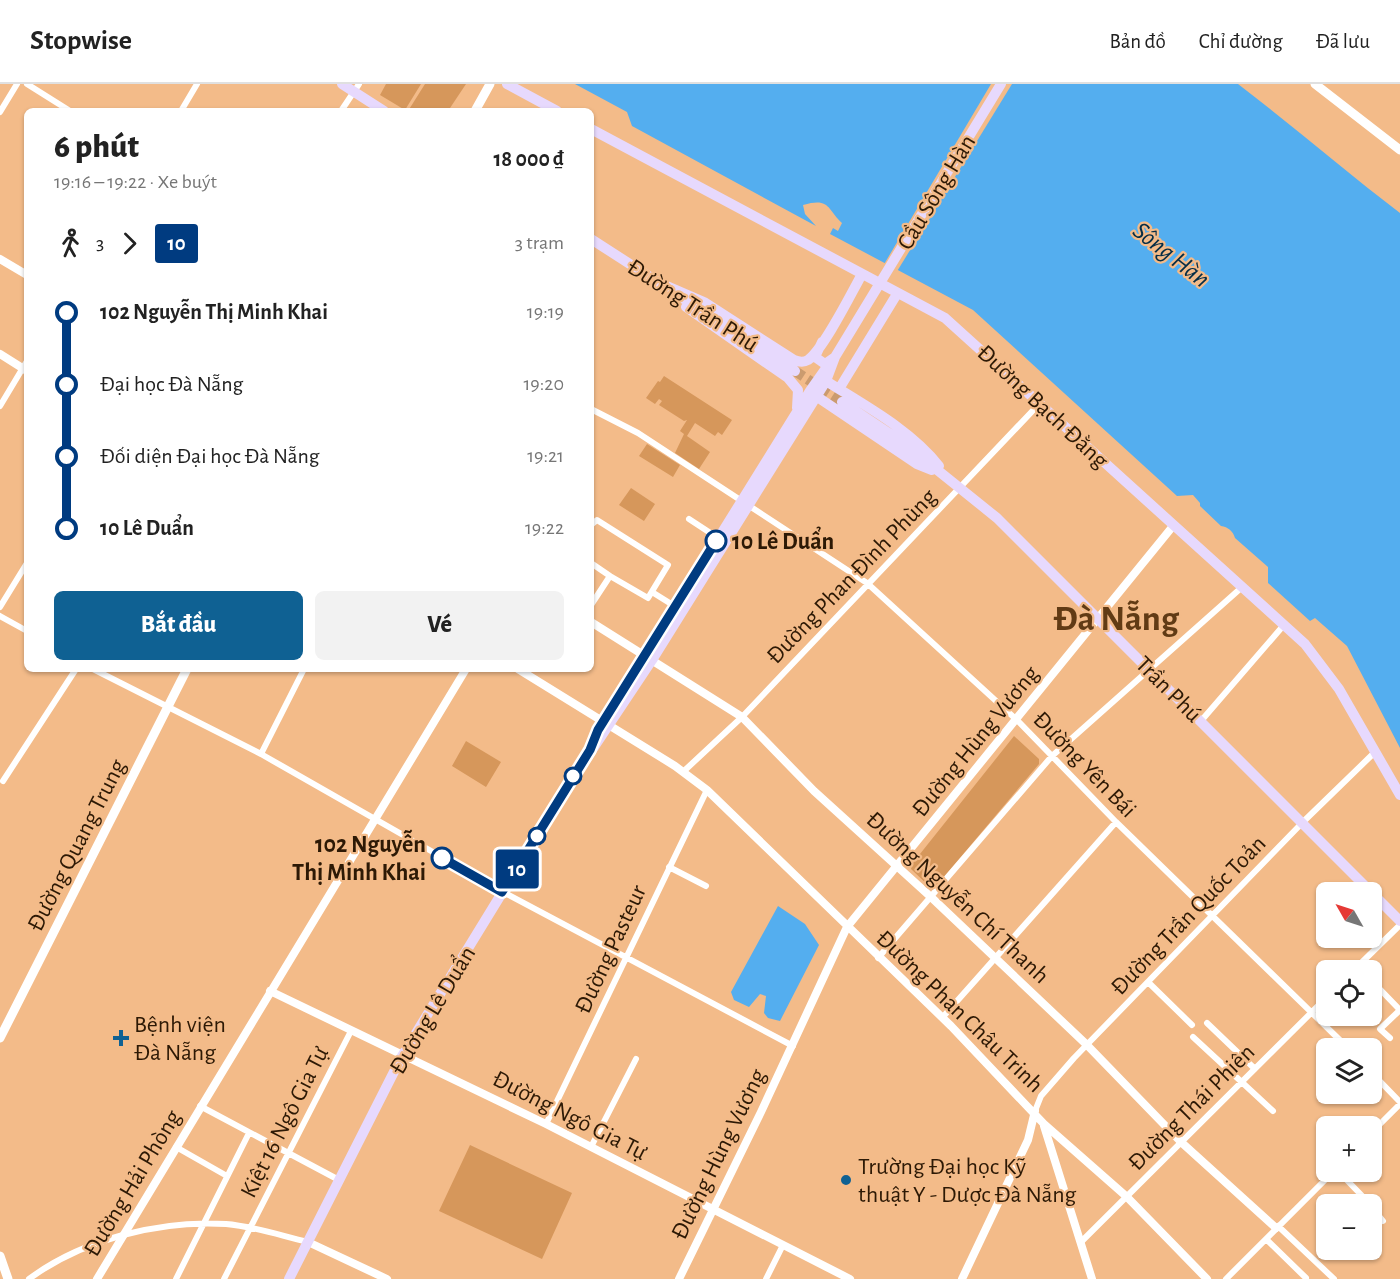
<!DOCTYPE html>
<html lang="vi">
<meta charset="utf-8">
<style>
:root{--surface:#fff;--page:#f2f2f2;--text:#222;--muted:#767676;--line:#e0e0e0;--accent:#0f6193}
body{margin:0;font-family:"Alegreya Sans",sans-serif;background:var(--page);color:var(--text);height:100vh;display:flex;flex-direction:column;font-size:22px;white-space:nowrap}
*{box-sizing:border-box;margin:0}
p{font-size:20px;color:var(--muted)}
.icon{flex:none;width:33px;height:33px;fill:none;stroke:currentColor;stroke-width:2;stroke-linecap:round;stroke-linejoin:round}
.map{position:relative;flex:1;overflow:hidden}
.side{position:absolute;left:24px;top:24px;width:570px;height:564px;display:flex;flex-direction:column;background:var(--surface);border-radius:9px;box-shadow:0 2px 4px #0004}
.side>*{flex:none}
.badge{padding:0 12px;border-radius:4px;font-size:21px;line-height:39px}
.needle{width:39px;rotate:309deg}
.controls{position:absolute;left:1316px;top:798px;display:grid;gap:12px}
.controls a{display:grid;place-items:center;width:66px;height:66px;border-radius:9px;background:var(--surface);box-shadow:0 2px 4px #0004;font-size:30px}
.map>.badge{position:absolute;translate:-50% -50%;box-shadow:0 0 0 3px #fff}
.legs{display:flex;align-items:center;gap:9px;height:66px;padding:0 30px;font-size:20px}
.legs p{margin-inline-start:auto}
.head{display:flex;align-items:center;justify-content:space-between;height:102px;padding:0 30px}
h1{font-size:33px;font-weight:800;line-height:45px}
.primary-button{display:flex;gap:12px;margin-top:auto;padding:12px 30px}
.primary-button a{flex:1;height:69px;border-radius:9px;background:var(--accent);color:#fff;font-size:24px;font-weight:800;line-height:69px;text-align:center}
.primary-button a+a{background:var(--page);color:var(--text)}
ul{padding:0 30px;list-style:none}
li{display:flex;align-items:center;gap:21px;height:72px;font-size:22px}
li i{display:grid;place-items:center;width:9px;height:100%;margin:0 8px;background:currentColor}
li i::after{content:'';width:15px;height:15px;margin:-8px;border:4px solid;border-radius:50%;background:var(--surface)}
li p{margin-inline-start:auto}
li:first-child i{background:linear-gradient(#0000 50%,currentColor 0)}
li:last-child i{background:linear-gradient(currentColor 50%,#0000 0)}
header{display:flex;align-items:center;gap:36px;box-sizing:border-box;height:84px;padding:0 30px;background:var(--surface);border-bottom:2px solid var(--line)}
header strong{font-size:28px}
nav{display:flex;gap:33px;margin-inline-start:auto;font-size:21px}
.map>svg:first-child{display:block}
.green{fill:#d6975b}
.water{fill:#54aeef}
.pier{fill:#f3bb89}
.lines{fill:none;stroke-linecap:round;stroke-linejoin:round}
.primary-tunnel{stroke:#cb9b6f;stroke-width:10;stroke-dasharray:10 5;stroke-linecap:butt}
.minor{stroke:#fff;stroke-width:6}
.tertiary{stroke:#fff;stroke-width:8}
.secondary{stroke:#fff;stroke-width:9}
.primary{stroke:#e7d9fd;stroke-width:10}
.line-1-casing{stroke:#fff;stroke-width:14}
.line-1{stroke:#003b80;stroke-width:9}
.stop-1-dot{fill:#fff;stroke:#003b80;stroke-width:3}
.poi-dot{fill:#0f6193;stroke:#f3bb89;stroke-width:2}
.labels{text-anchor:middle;stroke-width:4.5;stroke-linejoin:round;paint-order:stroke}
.street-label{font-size:24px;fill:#2d1905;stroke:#f3bb89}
.stop-label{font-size:24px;font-weight:bold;fill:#2d1905;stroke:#f3bb89;text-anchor:start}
.poi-label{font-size:24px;fill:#2d1905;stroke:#f3bb89;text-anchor:start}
.water-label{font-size:26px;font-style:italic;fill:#052d46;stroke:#f3bb89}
.town-label{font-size:36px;font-weight:bold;fill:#613b15;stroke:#f3bb89}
</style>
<header>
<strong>Stopwise</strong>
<nav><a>Bản đồ</a><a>Chỉ đường</a><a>Đã lưu</a></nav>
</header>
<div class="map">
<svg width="1400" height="1195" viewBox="0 0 1400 1195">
<rect width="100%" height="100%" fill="#f3bb89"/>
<!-- green -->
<path class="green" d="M 386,0 L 421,0 L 405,26 L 380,11 Z
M 425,0 L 466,0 L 448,27 L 408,27 Z
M 664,292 L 732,336 L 722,351 L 718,348 L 715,352 L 695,339 L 687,352 L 710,368 L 699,385 L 675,369 L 684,350 L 680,347 L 687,336 L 684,337 L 659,321 L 662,317 L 659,315 L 655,320 L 646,314 L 658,297 L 660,298 Z
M 647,360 L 680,381 L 673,393 L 639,372 Z
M 631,404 L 655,420 L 644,437 L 619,421 Z
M 1014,652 L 1039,675 L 1039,680 L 933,806 L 911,785 L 912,780 Z
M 466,657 L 501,678 L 486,703 L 452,682 Z
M 470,1061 L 572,1109 L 542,1175 L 439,1127 Z"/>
<!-- water -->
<path class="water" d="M 575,0 L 1238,0 C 1293,42 1345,87 1400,129 L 1400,664 L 1347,562 L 1315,534 L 1310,537 L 1268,499 L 1268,483 L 1235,454 C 1233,447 1228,443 1221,442 L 1200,422 L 1200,419 L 1193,411 L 1177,412 L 973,226 L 830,150 L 833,144 L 838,147 L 842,139 C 827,125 830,113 803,121 L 805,130 L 816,142 L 632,42 L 627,28 Z
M 778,822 L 805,840 L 819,861 L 780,937 L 768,934 L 764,929 L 766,912 L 760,910 L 749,923 L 734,916 L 731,908 Z"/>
<!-- pier -->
<path class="pier" d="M 991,0 L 1012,0 L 896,189 L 883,182 Z"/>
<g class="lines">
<!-- primary-tunnel -->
<path class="primary-tunnel" d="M 795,287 L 842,318"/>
<!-- minor -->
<path class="minor" d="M 27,0 L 70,27
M 181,27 L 197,0
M 341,27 L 359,0
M 0,28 L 17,0
M 0,322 L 27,277
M 591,325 L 638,349 L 867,499 L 1018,637 L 1116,738 L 1348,964
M 689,435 L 718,454
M 591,441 L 597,436 L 668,481 L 648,514 L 610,492
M 591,479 L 610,492 L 591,521
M 652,508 L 676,523
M 0,523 L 27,479
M 0,532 L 27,547
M 93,585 L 261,670 L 503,808 L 793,962
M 1201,637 L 1283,542
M 261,670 L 304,585
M 684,687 L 742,633 L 1040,319
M 3,697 L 76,585
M 669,783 L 706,802
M 878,874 L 1052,672 L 1241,504
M 1354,886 L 1400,841
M 1371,896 L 1400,926
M 1148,898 L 1192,941
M 942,934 L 1116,738
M 1207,939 L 1255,985
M 1193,953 L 1273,1027
M 1390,954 L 1380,945 L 1400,926
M 1371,988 L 1400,1018
M 200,1022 L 339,1096
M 1035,1027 L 1041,1012 L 1074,974 L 1303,738 L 1375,668
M 546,1040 L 707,706
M 1371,1049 L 1400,1020
M 176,1063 L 227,1092
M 591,1063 L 636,975
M 1339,1088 L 1370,1120
M 1371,1122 L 1383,1137
M 1278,1142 L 1334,1195
M 1266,1155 L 1306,1194
M 1081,1158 L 1326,914
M 29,1195 C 83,1155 160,1136 226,1140 C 253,1142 282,1152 308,1158
M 176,1195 L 249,1049
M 224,1195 L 351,947
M 766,1195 L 782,1163
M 1226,1195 L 1333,1088"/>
<!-- tertiary -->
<path class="tertiary" d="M 0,175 L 27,191
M 0,270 L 27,287
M 591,538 L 742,633 L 814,707 L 932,814 L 1087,961 L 1181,1058 L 1276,1144
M 518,585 L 675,682 L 707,706 L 951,942 L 1044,1040 L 1127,1113 L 1207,1195
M 270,907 L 546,1040 L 850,1195
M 1044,1042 L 1092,1195
M 308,1158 L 387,1195
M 97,1195 L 466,585
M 679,1195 L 761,1028 L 847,843 L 1173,442
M 962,1195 L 1028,1056 L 1035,1027"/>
<!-- secondary -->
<path class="secondary" d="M 1315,0 L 1400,66
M 475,27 L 490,0
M 0,954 L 187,585
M 0,1172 L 8,1195"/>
<!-- primary -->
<path class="primary" d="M 342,0 L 384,27
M 507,0 L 557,27
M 591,45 L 945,234 L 1305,560 L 1339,605 L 1400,711
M 591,155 L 664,202
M 660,199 L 704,218 L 794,276 C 799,278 803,279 808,276 C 823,266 851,210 861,192
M 684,215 L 795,287
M 686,223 L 788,294 L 798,306 L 797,324
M 822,258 L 815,273 L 825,280 L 835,273 L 1001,0
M 826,297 C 864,321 911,346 939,382
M 839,305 L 897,210
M 816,312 L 917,380 L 932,386
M 842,318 L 905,360 L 997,434 L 1400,837
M 636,587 L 810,307 L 829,280
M 289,1195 L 402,972 L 562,711 L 652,576 L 826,297 L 835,273"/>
</g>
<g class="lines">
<!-- line-1 casing -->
<g class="line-1-casing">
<path id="line-1" d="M 442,774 L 502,808 L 590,666 L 598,646 L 716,457"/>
</g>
<!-- line-1 -->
<use href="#line-1" class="line-1"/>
</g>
<!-- markers -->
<g class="stop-1-dot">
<circle cx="716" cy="457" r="10"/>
<circle cx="573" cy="692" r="8"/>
<circle cx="537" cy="752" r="8"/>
<circle cx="442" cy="774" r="10"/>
</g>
<g class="poi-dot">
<path d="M118 945h6v6h6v6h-6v6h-6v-6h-6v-6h6z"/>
<circle cx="846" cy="1096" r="6"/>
</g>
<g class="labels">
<!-- street labels -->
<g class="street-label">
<text transform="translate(936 108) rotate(-59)" y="8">Cầu Sông Hàn</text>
<text transform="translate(693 221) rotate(33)" y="8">Đường Trần Phú</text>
<text transform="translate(1043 322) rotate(43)" y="8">Đường Bạch Đằng</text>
<text transform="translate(851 492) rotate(-46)" y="8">Đường Phan Đình Phùng</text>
<text transform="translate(1169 605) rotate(45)" y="8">Trần Phú</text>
<text transform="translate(975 657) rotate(-51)" y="8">Đường Hùng Vương</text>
<text transform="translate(1085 680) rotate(46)" y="8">Đường Yên Bái</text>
<text transform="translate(76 761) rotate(-63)" y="8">Đường Quang Trung</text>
<text transform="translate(958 813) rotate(43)" y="8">Đường Nguyễn Chí Thanh</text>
<text transform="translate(1188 831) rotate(-46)" y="8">Đường Trần Quốc Toản</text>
<text transform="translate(610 865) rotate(-65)" y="8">Đường Pasteur</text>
<text transform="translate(432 926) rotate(-59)" y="8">Đường Lê Duẩn</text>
<text transform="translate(960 927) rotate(44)" y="8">Đường Phan Châu Trinh</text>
<text transform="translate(1191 1023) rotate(-45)" y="8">Đường Thái Phiên</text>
<text transform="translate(570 1031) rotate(27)" y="8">Đường Ngô Gia Tự</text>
<text transform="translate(284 1038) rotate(-63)" y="8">Kiệt 16 Ngô Gia Tự</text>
<text transform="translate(718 1070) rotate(-64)" y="8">Đường Hùng Vương</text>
<text transform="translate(132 1099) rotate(-59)" y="8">Đường Hải Phòng</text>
</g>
<!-- stop labels -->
<g class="stop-label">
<text x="732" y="465">10 Lê Duẩn</text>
<text x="426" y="768" text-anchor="end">102 Nguyễn<tspan x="426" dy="28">Thị Minh Khai</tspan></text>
</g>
<!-- poi labels -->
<g class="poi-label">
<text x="134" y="948">Bệnh viện<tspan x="134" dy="28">Đà Nẵng</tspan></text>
<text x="858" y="1090">Trường Đại học Kỹ<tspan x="858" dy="28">thuật Y - Dược Đà Nẵng</tspan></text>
</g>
<!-- water labels -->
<g class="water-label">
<text transform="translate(1172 170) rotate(38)" y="9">Sông Hàn</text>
</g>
<!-- town labels -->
<g class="town-label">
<text x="1116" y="546">Đà Nẵng</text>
</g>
</g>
</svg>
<div class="controls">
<a><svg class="needle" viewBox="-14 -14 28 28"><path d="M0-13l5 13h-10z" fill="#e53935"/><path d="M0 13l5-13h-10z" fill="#767676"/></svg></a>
<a><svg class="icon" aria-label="locate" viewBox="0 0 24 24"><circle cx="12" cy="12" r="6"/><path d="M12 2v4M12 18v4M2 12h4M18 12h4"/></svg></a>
<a><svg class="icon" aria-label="layers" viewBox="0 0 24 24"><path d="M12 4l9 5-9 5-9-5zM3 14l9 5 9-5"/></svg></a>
<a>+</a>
<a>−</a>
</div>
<b class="badge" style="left:517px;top:785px;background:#003b80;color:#fff">10</b>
<section class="side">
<div class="head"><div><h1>6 phút</h1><p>19:16 – 19:22 · Xe buýt</p></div><b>18 000 ₫</b></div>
<div class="legs"><svg class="icon" aria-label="walk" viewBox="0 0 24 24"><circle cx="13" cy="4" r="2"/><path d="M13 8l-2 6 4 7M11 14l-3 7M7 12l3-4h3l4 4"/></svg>3<svg class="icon" aria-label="forward" viewBox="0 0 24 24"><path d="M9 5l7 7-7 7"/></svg><b class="badge" style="background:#003b80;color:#fff">10</b><p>3 trạm</p></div>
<ul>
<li><i style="color:#003b80"></i><b>102 Nguyễn Thị Minh Khai</b><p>19:19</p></li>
<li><i style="color:#003b80"></i><span>Đại học Đà Nẵng</span><p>19:20</p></li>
<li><i style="color:#003b80"></i><span>Đối diện Đại học Đà Nẵng</span><p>19:21</p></li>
<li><i style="color:#003b80"></i><b>10 Lê Duẩn</b><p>19:22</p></li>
</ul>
<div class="primary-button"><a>Bắt đầu</a><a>Vé</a></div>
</section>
</div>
